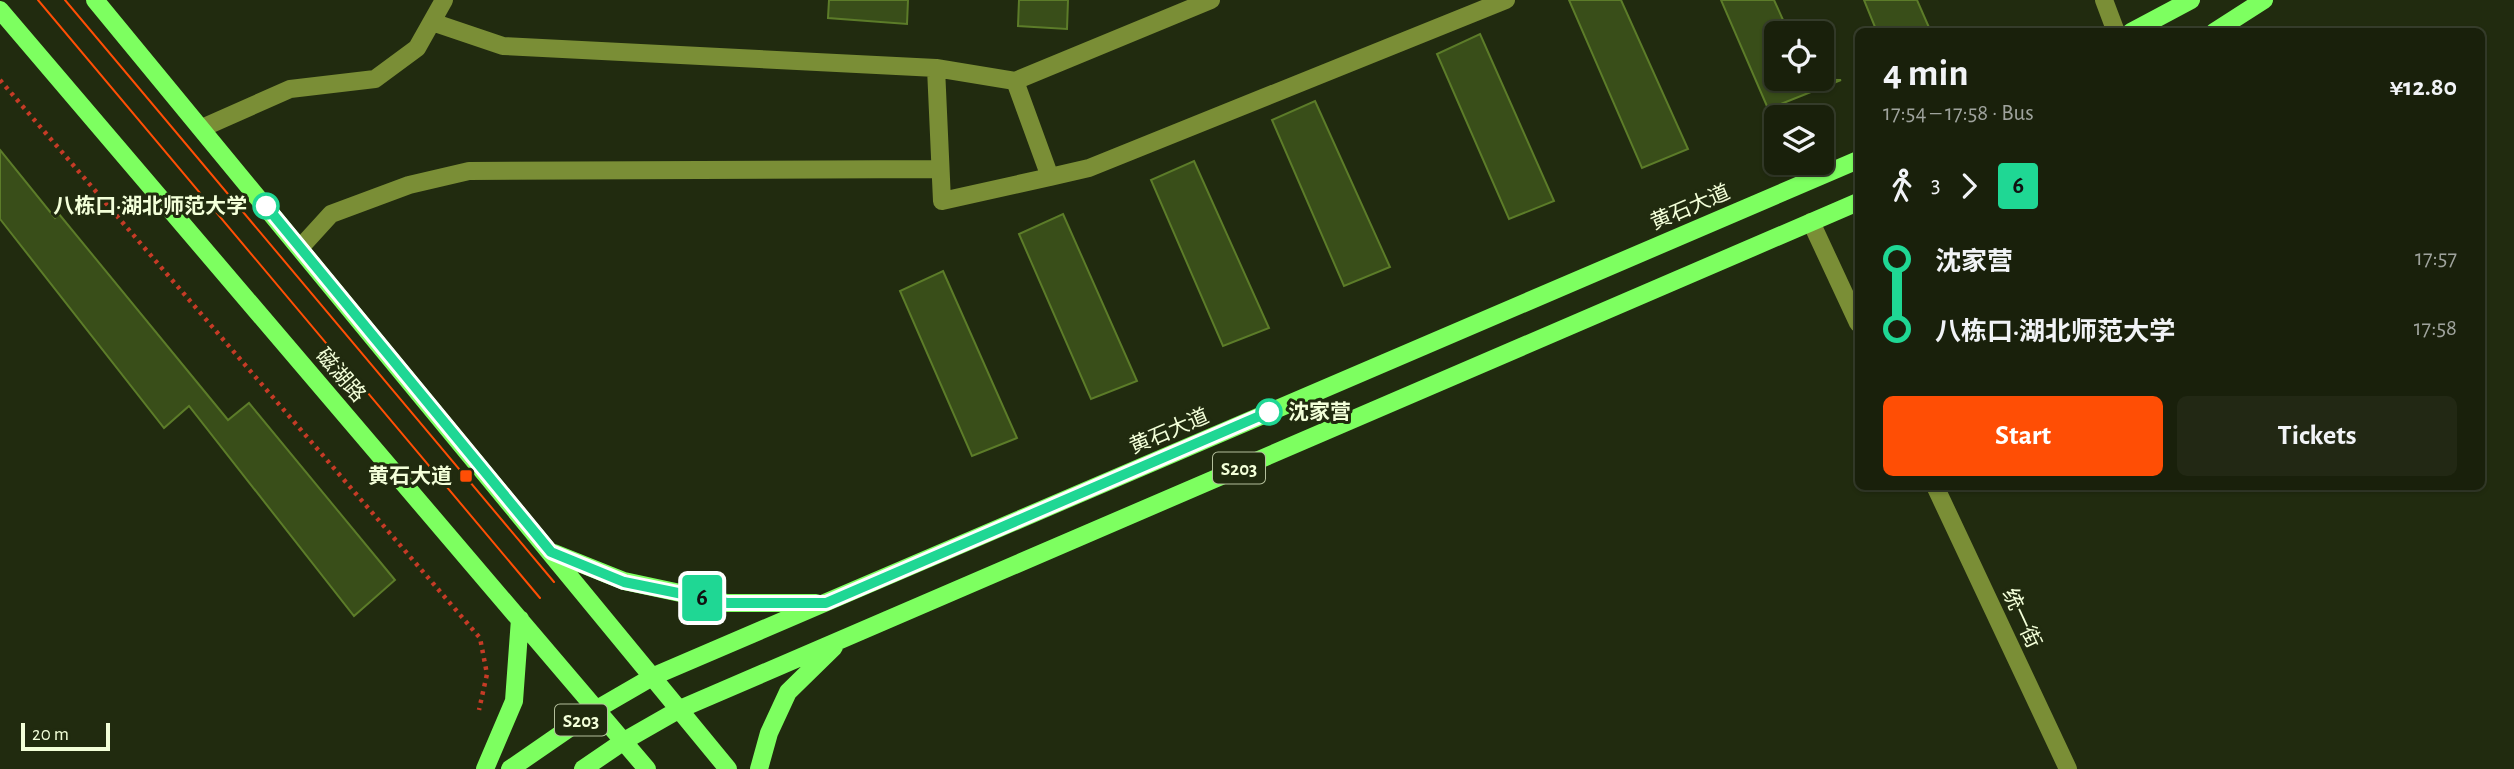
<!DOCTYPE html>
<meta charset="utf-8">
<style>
:root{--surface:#19200b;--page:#222814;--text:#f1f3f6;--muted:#9fa39d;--line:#373e2c;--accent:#ff4e05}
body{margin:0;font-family:"Alegreya Sans","Noto Sans SC",sans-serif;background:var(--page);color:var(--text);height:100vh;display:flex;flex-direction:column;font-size:26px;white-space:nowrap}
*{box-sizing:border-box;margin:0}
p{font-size:23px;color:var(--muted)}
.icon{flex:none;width:38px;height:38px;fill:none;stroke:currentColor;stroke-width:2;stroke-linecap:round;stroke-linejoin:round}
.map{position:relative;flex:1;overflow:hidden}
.drawer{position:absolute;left:1855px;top:28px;width:630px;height:462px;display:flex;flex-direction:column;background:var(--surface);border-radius:10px;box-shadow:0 2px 5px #0004,0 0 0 2px var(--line)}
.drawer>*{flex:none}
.badge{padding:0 14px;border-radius:5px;font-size:24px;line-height:46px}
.tools{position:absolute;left:1764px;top:21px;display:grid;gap:14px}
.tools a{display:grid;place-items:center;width:70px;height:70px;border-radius:10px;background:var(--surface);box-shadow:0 2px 5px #0004,0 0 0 2px var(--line);font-size:35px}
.scale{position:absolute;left:21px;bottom:18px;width:89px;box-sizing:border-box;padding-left:7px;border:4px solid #f3ffd9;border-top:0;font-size:19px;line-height:24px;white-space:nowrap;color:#f3ffd9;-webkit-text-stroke:5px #212b0f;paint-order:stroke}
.map>.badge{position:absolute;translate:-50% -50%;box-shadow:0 0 0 4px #fff}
.legs{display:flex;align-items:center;gap:10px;height:77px;padding:0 28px;font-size:23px}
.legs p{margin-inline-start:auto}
.summary{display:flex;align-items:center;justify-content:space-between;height:119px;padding:0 28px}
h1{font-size:38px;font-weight:700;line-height:52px}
.cta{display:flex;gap:14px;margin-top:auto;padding:14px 28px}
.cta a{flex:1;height:80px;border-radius:10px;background:var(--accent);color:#fff;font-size:28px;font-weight:700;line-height:80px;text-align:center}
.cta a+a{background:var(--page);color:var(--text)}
ul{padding:0 28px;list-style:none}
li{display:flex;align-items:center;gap:24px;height:70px;font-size:26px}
li i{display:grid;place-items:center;width:10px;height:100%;margin:0 9px;background:currentColor}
li i::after{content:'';width:18px;height:18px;margin:-9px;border:5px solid;border-radius:50%;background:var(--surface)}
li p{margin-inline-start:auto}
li:first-child i{background:linear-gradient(#0000 50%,currentColor 0)}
li:last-child i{background:linear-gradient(currentColor 50%,#0000 0)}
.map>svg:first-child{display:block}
.building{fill:#394e19;stroke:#5c7c29;stroke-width:2}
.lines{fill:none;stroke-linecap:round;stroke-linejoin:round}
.path{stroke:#c63b26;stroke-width:4.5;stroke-dasharray:3.5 5;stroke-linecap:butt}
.minor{stroke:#7a8e36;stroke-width:18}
.major{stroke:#7dff60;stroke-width:18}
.tram{stroke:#ff4e05;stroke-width:2}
.line-1-casing{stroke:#fff;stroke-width:16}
.line-1{stroke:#1fd794;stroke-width:10}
.stop-1-dot{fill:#fff;stroke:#1fd794;stroke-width:3.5}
.poi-dot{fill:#ff4e05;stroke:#212b0f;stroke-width:2.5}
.labels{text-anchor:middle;stroke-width:6;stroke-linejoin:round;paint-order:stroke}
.shield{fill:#212b0f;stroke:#b4bf9c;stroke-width:2}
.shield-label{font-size:19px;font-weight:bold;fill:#f3ffd9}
.stop-label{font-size:21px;font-weight:bold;fill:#f3ffd9;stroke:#212b0f;text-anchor:end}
.street-label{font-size:21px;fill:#f3ffd9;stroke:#212b0f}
.poi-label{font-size:21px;font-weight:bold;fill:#f3ffd9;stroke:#212b0f;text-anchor:end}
</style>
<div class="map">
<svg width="2514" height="769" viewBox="0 0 2514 769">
<rect width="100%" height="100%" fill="#212b0f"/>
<!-- building -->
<path class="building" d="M 829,0 L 908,0 L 907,24 L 828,18 Z
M 1019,0 L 1068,0 L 1067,29 L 1018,26 Z
M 1569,0 L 1621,0 L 1688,149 L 1642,168 Z
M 1721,0 L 1774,0 L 1789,33 L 1776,33 L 1776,79 L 1841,80 L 1776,106 L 1776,127 Z
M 1864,0 L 1917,0 L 1931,32 L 1877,32 Z
M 1480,34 L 1554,201 L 1509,219 L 1437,54 Z
M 1315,101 L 1390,267 L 1344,286 L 1272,120 Z
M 0,150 L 55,218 L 59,214 L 228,420 L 249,403 L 395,580 L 354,616 L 189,406 L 164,428 L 0,219 Z
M 1194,161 L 1269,328 L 1223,346 L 1151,180 Z
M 1063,214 L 1137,381 L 1091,399 L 1019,234 Z
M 943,271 L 1017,438 L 972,456 L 900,291 Z"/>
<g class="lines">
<!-- path -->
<path class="path" d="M 0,80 L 480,638 L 487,674 L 479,710"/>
<!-- minor -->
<path class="minor" d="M 2104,0 L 2116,32
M 432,22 L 503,46 L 936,68 L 1015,81 L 1211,0
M 936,68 L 942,201 L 1050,177 L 1015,81
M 202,128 L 290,89 L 375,79 L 417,48 L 444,0
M 1050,177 L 1089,168 L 1506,0
M 1811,222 L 1858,323
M 300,248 L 331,214 L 409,185 L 469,171 L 940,169
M 1935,486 L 2068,769"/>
<!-- major -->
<path class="major" d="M 95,0 L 728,769
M 0,10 L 647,769
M 2131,32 L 2191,0
M 2214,32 L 2264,0
M 554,553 L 624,581 L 727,603 L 816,603
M 485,769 L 514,701 L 520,619
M 510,769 L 597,709 L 654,676 L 1858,160
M 583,769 L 624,741 L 680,709 L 1858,202
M 759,769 L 769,733 L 788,692 L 834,647"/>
<!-- tram -->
<path class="tram" d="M 38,0 L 540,598
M 65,0 L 554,582"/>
</g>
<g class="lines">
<!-- line-1 casing -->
<g class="line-1-casing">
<path id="line-1" d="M 266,206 L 551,552 L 624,582 L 727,603 L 826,603 L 1269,412"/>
</g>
<!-- line-1 -->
<use href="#line-1" class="line-1"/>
</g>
<!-- markers -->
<g class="stop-1-dot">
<circle cx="266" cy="206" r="12"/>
<circle cx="1269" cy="412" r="12"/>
</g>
<rect class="poi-dot" x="459" y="469" width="14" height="14" rx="3.5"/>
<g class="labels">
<!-- shield labels -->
<g class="shield">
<rect x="1213" y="452.5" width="52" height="31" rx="5"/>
<rect x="555" y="704.5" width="52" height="31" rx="5"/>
</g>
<g class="shield-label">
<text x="1239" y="475">S203</text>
<text x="581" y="727">S203</text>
</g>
<!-- stop labels -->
<g class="stop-label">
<text x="247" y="213">八栋口·湖北师范大学</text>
<text x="1288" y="419" text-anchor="start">沈家营</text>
</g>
<!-- street labels -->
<g class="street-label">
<text transform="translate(1690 207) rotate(-23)" y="7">黄石大道</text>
<text transform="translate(341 375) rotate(49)" y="7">磁湖路</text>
<text transform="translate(1169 431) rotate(-23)" y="7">黄石大道</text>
<text transform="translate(2022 618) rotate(65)" y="7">统一街</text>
</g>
<!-- poi labels -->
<g class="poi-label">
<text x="452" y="483">黄石大道</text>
</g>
</g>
</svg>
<div class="tools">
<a><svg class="icon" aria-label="locate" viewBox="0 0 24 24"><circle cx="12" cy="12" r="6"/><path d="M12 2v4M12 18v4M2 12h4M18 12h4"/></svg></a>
<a><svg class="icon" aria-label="layers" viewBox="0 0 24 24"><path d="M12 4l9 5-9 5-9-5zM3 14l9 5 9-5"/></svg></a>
</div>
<div class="scale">20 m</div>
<b class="badge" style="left:702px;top:598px;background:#1fd794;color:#111">6</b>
<section class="drawer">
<div class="summary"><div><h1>4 min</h1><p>17:54 – 17:58 · Bus</p></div><b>¥12.80</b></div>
<div class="legs"><svg class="icon" aria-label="walk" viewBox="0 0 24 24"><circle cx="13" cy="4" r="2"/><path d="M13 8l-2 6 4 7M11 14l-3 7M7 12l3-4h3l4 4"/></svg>3<svg class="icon" aria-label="forward" viewBox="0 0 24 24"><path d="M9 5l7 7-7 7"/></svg><b class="badge" style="background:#1fd794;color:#111">6</b></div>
<ul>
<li><i style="color:#1fd794"></i><b>沈家营</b><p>17:57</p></li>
<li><i style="color:#1fd794"></i><b>八栋口·湖北师范大学</b><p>17:58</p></li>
</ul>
<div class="cta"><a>Start</a><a>Tickets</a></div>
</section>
</div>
